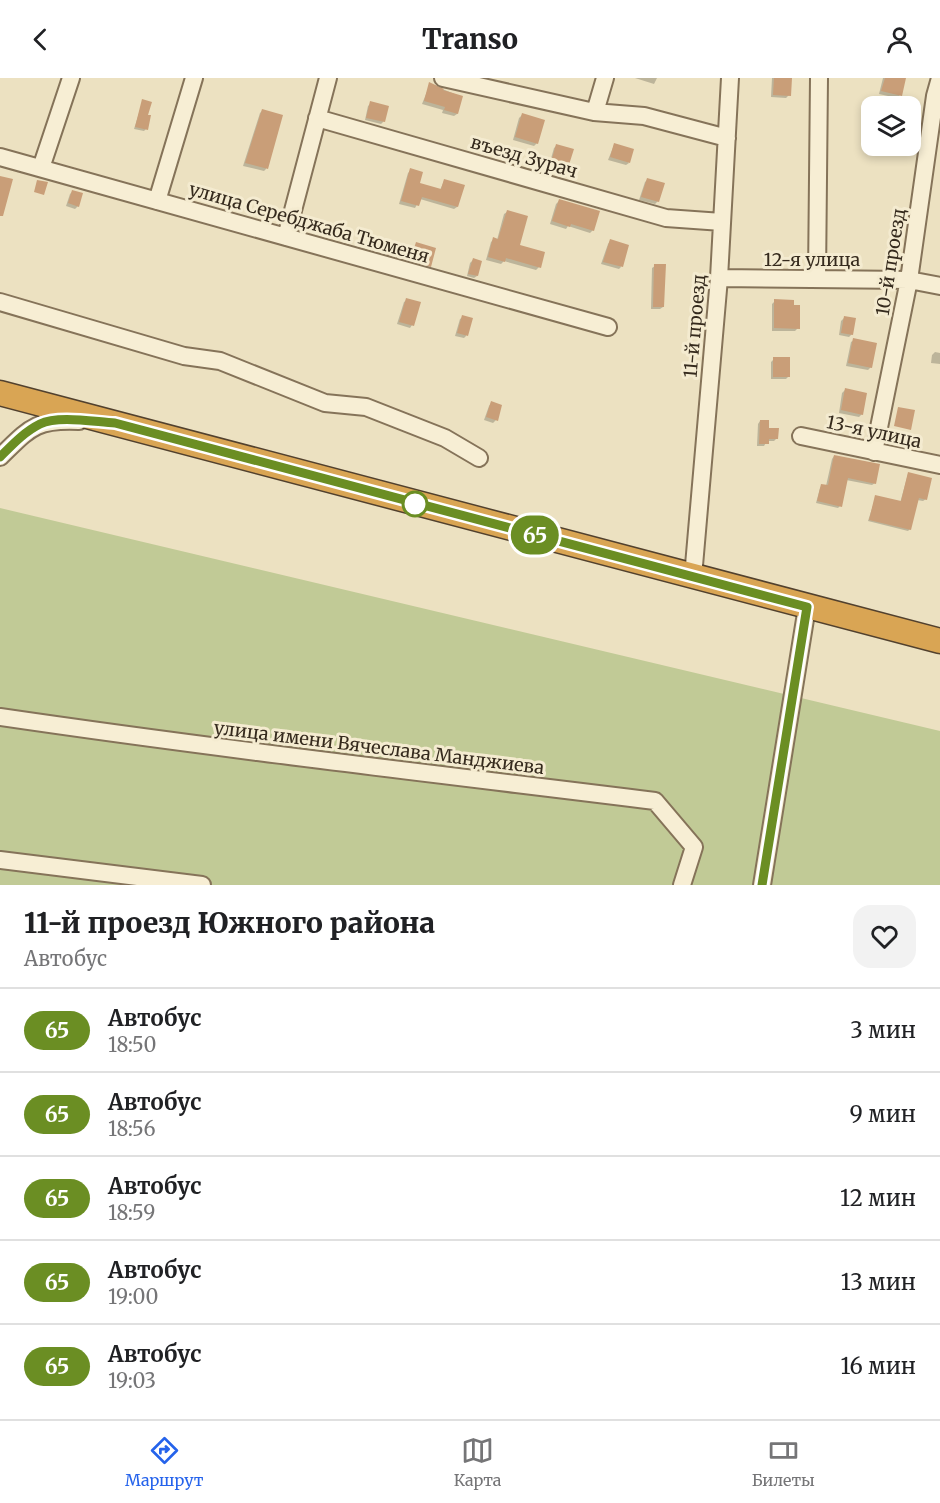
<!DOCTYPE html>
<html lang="ru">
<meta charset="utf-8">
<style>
:root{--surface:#fff;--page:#f2f2f2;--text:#202124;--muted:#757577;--line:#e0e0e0;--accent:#2563eb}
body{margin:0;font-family:Merriweather,serif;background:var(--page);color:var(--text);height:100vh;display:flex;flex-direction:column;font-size:22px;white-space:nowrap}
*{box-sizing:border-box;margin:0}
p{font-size:20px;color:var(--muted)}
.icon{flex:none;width:33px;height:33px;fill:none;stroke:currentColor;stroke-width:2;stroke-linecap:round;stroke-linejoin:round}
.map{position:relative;height:807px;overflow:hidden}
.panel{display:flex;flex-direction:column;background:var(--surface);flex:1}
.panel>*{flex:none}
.badge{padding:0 12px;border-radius:20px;font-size:21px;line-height:39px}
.controls{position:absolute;left:861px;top:18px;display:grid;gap:12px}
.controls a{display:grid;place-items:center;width:60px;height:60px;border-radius:12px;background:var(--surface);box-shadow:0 3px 9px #0003;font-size:30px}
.map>.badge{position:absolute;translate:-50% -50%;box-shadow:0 0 0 3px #fff}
.round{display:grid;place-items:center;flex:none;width:63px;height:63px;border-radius:18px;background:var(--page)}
.overview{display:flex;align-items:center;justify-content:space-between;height:102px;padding:0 24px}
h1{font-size:28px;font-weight:800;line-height:45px}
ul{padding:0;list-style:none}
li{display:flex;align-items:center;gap:18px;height:84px;padding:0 24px;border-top:2px solid var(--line)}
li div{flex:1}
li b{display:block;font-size:22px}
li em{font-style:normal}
li .badge{min-width:66px;font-weight:700;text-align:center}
header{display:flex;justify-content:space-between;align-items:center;height:78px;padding:0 24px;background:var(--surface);font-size:27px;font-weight:800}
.tab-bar{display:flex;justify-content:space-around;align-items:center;height:84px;border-top:2px solid var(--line);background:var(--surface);font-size:16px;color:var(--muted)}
.tab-bar a{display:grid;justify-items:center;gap:3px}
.tab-bar .on{color:var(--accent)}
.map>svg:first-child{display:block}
.green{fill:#c1ca96}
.shadow{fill:#0003}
.building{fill:#c99e78}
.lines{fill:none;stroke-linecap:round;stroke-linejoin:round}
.minor-casing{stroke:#857359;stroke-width:20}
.highway-casing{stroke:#52412e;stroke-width:27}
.minor{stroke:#f7eed4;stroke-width:16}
.highway{stroke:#d9a554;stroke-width:24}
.line-casing{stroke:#fff;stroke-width:14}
.line{stroke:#6b8e23;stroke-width:9}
.stop-dot{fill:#fff;stroke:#6b8e23;stroke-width:3}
.labels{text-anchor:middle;stroke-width:6;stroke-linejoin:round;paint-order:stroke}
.street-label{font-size:18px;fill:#352a1d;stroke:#f4ebd0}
</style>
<header><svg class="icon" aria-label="back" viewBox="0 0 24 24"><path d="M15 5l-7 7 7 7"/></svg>Transo<svg class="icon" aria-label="person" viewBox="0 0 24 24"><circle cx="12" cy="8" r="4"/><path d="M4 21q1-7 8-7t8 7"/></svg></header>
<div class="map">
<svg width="940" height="807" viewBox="0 0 940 807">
<rect width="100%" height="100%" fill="#ece1c1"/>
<!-- green -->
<path class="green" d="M 0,430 L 940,653 L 940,807 L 0,807 Z"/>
<!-- shadow -->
<path class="shadow" d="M 635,0 L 657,0 L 654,6 Z
M 772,0 L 790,0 L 789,17 L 786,20 L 771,19 Z
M 883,0 L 901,0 L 900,17 L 897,20 L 879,16 Z
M 430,6 L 462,19 L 457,36 L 454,38 L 442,35 L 443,32 L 422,26 Z
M 143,22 L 146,38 L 146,51 L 144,53 L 134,51 Z
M 371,25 L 384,43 L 381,46 L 365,42 L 368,28 Z
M 262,33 L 266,91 L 264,93 L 243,88 L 260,35 Z
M 522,37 L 537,65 L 534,68 L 513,62 L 519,40 Z
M 557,67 L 566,92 L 563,95 L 548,91 L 554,70 Z
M 614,67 L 629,85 L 626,87 L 608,82 Z
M 411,92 L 418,106 L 440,112 L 444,103 L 463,108 L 457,129 L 454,131 L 420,121 L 415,130 L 399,126 L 408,95 Z
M 648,101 L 658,123 L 655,126 L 639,122 L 645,104 Z
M 72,114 L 78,128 L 75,131 L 66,128 L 70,116 Z
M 559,123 L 593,152 L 590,155 L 568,148 L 566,151 L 550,146 L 556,126 Z
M 507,134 L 518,168 L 539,189 L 536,192 L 504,183 L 501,186 L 486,182 L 491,164 L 494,161 L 497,162 L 504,136 Z
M 610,163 L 621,189 L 619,191 L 601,186 L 608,166 Z
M 389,165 L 412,172 L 416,166 L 429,188 L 426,191 L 383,178 Z
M 473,182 L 477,198 L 474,200 L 467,198 L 470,185 Z
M 655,188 L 663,229 L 660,231 L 651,231 L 652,190 Z
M 407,222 L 412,247 L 410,250 L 397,246 L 404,224 Z
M 775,223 L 798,250 L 795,253 L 772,253 L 772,226 Z
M 463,239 L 466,258 L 464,260 L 455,258 L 460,241 Z
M 844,240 L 852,256 L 849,259 L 839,257 L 841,243 Z
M 854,262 L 871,289 L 868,292 L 846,288 L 851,264 Z
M 935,274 L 940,275 L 940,286 L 931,285 L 932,277 Z
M 774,281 L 788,299 L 786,301 L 771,301 L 771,284 Z
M 845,312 L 862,336 L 859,339 L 839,335 L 842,315 Z
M 491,325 L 496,342 L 493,345 L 484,342 L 489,328 Z
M 760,343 L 777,360 L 774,363 L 767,363 L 764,368 L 757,368 L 758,346 Z
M 834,378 L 875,405 L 872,407 L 846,402 L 840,428 L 838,430 L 816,425 L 820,410 L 822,407 L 826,408 L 832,381 Z
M 908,396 L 926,421 L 923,423 L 917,422 L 910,451 L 908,453 L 868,443 L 876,418 L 900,425 Z"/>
<!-- building -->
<path class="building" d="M 774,0 L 792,0 L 791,18 L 773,17 Z
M 885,0 L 906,0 L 902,18 L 881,13 Z
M 429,4 L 444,11 L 443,12 L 463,18 L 458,36 L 444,32 L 445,29 L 424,23 Z
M 142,21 L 152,24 L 148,37 L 151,37 L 148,52 L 135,49 Z
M 370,23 L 389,28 L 385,44 L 366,40 Z
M 262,31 L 283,37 L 268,91 L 245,85 Z
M 522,35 L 545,42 L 538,66 L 515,59 Z
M 614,65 L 634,71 L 630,85 L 610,79 Z
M 556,66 L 574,71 L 567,93 L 550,88 Z
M 410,90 L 423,94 L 420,105 L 441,111 L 444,101 L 465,107 L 458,129 L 422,119 L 419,128 L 401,123 Z
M 0,98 L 13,101 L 3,138 L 0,138 Z
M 647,100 L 665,105 L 659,124 L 641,119 Z
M 37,102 L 48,104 L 44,117 L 34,114 Z
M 72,112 L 83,115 L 79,129 L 68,125 Z
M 559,121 L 600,133 L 594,153 L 571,146 L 570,149 L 552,143 Z
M 507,132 L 528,138 L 520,167 L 545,174 L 541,190 L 506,180 L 505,184 L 488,179 L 493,159 L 498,161 Z
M 610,161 L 629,167 L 623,189 L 603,184 Z
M 388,163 L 414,171 L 416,164 L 436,170 L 431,189 L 385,176 Z
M 473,180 L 482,183 L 478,198 L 468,196 Z
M 654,186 L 666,186 L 664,229 L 653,229 Z
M 406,220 L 421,224 L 414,248 L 399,244 Z
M 774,221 L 794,222 L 794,227 L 800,227 L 800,251 L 774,250 Z
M 462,237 L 473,240 L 468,258 L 457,255 Z
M 844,238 L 856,240 L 853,257 L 841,255 Z
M 853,260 L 877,265 L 872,290 L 848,285 Z
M 773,279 L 790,279 L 790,299 L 773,299 Z
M 845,310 L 867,315 L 863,337 L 841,332 Z
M 491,323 L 502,327 L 498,343 L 486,339 Z
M 898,329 L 915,332 L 911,352 L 894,348 Z
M 760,342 L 769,342 L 769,350 L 779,350 L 778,361 L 769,361 L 769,366 L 759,366 Z
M 834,377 L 880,386 L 876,406 L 848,400 L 842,429 L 817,423 L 821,406 L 828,407 Z
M 908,394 L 932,400 L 927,422 L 919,420 L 911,452 L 869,442 L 875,417 L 901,423 Z"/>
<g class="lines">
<!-- minor casing -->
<g class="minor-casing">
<path id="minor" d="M 443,0 L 594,34 L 644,38 L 727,60
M 595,34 L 605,0
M 317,40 L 666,140 L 722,144
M 0,79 L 608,249
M 41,90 L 71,0
M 157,123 L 194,0
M 286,159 L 328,0
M 719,200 L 909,202 L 940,208
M 817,201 L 819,0
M 0,224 L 184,278 L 220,283 L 325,325 L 366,329 L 445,360 L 479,380
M 801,358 L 940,387
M 874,374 L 909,202 L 935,18 L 940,0
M 0,379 C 30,350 35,341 79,343
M 693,499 L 719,200 L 730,0
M 0,639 C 218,671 436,696 655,723 L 694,769 L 682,807
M 0,782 L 202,807
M 762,807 L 807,529"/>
</g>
<!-- highway casing -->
<g class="highway-casing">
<path id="highway" d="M 0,315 L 940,563"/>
</g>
<!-- minor -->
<use href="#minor" class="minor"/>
<!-- highway -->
<use href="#highway" class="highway"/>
</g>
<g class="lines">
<!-- line casing -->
<g class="line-casing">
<path id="line" d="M 0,379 C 12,367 24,354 40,346 C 58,337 95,344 115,345 L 807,529 L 762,807"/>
</g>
<!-- line -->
<use href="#line" class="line"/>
</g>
<!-- markers -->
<circle class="stop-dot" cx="415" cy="426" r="12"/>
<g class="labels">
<!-- street labels -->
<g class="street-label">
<text transform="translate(524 79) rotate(16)" y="6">въезд Зурач</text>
<text transform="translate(309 145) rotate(16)" y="6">улица Серебджаба Тюменя</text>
<text x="812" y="188">12-я улица</text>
<text transform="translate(891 184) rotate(-81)" y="6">10-й проезд</text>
<text transform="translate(695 248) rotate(-85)" y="6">11-й проезд</text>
<text transform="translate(874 354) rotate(12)" y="6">13-я улица</text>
<text transform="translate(379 670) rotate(7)" y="6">улица имени Вячеслава Манджиева</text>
</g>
</g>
</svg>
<div class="controls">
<a><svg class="icon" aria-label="layers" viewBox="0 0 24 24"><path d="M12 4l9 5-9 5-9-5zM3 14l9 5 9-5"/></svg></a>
</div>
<b class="badge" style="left:535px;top:457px;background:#6b8e23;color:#fff">65</b>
</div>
<section class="panel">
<div class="overview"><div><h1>11-й проезд Южного района</h1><p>Автобус</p></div><a class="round"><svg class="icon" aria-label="heart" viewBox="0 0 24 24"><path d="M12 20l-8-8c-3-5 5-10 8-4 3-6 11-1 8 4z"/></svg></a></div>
<ul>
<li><span class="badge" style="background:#6b8e23;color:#fff">65</span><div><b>Автобус</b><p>18:50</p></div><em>3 мин</em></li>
<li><span class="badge" style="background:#6b8e23;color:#fff">65</span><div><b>Автобус</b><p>18:56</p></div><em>9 мин</em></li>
<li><span class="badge" style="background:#6b8e23;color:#fff">65</span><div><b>Автобус</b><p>18:59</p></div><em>12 мин</em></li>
<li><span class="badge" style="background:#6b8e23;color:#fff">65</span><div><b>Автобус</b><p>19:00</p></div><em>13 мин</em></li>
<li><span class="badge" style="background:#6b8e23;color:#fff">65</span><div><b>Автобус</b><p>19:03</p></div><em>16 мин</em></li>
</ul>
</section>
<nav class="tab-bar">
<a class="on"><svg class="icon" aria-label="directions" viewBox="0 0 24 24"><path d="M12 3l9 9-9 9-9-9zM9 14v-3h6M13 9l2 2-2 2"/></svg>Маршрут</a>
<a><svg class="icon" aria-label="map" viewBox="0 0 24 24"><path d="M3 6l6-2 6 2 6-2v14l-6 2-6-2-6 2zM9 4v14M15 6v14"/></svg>Карта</a>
<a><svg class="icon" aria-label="tickets" viewBox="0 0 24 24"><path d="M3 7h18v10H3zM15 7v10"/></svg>Билеты</a>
</nav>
